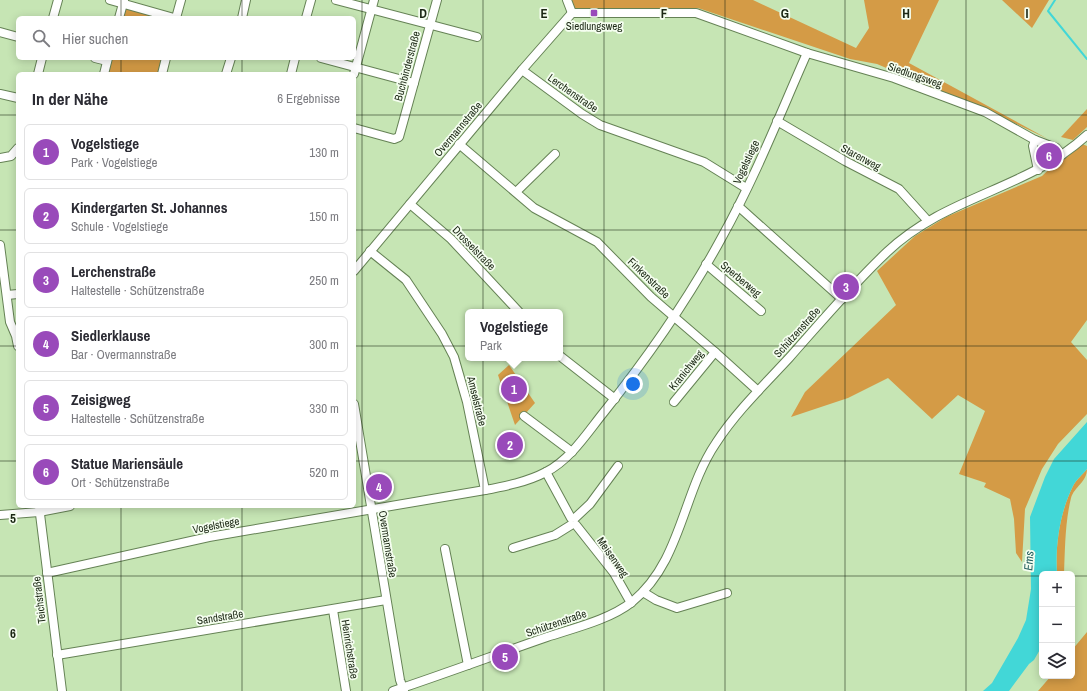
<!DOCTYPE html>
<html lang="de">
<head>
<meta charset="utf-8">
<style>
  body { margin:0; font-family:"Archivo Narrow",sans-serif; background:#f2f2f3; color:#2b2b33 }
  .controls { position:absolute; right:12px; bottom:12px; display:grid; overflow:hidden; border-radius:6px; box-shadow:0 2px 10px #0003 }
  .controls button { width:36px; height:36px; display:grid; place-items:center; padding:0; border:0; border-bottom:1px solid #e1e1e2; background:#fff; color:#2b2b33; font:20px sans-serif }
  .you { position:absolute; left:633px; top:384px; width:14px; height:14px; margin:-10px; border:3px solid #fff; border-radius:50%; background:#1a73e8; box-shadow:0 0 0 6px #1a73e833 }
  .badge { display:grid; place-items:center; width:26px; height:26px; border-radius:50%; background:#994aba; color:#fff; font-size:13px; font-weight:700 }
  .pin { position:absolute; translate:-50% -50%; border:2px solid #fff; box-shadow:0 1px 4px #0006 }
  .popup { position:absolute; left:465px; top:309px; width:98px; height:52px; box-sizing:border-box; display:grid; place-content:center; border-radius:6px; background:#fff; filter:drop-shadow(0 1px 3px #0005); font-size:13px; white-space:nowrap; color:#7c7c81 }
  .popup b { font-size:15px; color:#2b2b33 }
  .popup::after { content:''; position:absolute; left:50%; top:100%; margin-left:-8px; border:8px solid transparent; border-top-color:#fff }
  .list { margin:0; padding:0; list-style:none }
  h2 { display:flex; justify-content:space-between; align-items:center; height:52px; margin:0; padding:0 16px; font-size:17px }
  h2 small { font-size:13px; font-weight:400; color:#7c7c81 }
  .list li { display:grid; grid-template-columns:26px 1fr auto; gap:12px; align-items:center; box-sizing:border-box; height:56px; margin:0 8px 8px; padding:0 8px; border:1px solid #e1e1e2; border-radius:6px }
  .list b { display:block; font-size:15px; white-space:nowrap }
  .list p { margin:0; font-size:13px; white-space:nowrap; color:#7c7c81 }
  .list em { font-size:13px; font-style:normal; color:#7c7c81 }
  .icon { flex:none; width:22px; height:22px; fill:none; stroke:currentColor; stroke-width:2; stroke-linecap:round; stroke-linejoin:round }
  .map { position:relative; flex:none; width:1087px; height:691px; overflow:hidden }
  .search { position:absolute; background:#fff; box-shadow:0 2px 10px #0003; left:16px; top:16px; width:340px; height:44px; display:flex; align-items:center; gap:10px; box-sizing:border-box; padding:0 14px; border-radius:6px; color:#7c7c81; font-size:15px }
  .panel { position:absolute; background:#fff; box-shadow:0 2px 10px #0003; left:16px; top:72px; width:340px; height:436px; border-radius:6px }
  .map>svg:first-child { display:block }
  .green { fill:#d49b46 }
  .water { fill:#42d7d7 }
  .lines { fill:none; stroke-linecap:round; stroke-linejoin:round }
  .stream { stroke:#42d7d7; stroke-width:2 }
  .minor-casing { stroke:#658255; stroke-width:10 }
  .minor { stroke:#fff; stroke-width:8 }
  .grid { fill:none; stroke:#1b2714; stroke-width:1; stroke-opacity:0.55 }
  .poi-dot { fill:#994aba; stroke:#f5fef0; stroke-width:1.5 }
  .labels { text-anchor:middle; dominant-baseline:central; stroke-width:3.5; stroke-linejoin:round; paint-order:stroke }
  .poi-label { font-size:11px; fill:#1b2714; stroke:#f5fef0 }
  .street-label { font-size:11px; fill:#1b2714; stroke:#f5fef0 }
  .water-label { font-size:12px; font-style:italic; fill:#256060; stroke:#f5fef0 }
  .grid-label { font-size:13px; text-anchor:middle; font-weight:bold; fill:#1b2714; stroke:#f5fef0; stroke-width:3.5; stroke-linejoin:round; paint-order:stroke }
</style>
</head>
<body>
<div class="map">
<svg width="1087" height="691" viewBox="0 0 1087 691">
  <rect width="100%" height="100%" fill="#c6e5b4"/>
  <g class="green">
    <polygon points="572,0 753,0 856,48 869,28 864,0 939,0 909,63 1048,139 1004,118 877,64 850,59 698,8 574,12"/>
    <polygon points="1002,0 1049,0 1032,28"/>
    <polygon points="125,7 167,18 121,18"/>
    <polygon points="110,58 163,58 159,74 106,74"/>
    <polygon points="1087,109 1087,127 1073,140 1061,137"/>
    <polygon points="1042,141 1062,155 1038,170 1037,146"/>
    <polygon points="1080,143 1087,146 1087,320 1071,342 1087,360 1087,414 1058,444 1042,469 1025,509 1022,562 1016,553 1014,519 1010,499 984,487 986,483 959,474 985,411 958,395 932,419 888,378 848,398 791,417 805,392 896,305 877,271 915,236 946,217 1042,176 1060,159"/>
    <polygon points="509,365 535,403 515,425 498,375"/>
    <path d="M1087,469c0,13 -13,18 -16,29 -6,24 -6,52 -7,76h-7c-2,-29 3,-62 16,-88 3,-6 10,-12 14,-17z"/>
    <polygon points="1087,632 1087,691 1038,691 1051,676 1072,676 1072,650"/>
  </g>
  <path class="water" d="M1087,422v47c-4,5 -11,11 -14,17 -13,26 -18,59 -16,88h-15v72l-8,14 -5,4 -20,27h-26l9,-8 26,-45 8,-18 5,-31 -1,-72 15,-40 9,-18z"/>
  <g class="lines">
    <polyline class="stream" points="1055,0 1048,11 1087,59"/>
    <g class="minor-casing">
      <g id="minor">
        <polyline points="110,0 174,18"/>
        <polyline points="336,0 477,37"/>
        <polyline points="567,0 572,13"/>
        <polyline points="572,13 696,13 807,53 894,78 985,112 1035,140 1056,148 1062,155"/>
        <polyline points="53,18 58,0"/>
        <polyline points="119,18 124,0"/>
        <polyline points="176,18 181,0"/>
        <polyline points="242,18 246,0"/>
        <polyline points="306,18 311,0"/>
        <polyline points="0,32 18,37"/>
        <polyline points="95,58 107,61"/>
        <polyline points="321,58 414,83"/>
        <polyline points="522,70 582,114 600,125 704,162 746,188"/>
        <polyline points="38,74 42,58"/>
        <polyline points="104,74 108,58"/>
        <polyline points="162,74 166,58"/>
        <polyline points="226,74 231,58"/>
        <polyline points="291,74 295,58"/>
        <polyline points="354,74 374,0"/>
        <polyline points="0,94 18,98"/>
        <polyline points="777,121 845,161 899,189 927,220"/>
        <polyline points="354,128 394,139 399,137 437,0"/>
        <polyline points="1035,140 1033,146 1038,170"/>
        <polyline points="459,144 534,208 597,242 651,297 715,352 758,391"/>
        <polyline points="0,158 11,156 18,148"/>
        <polyline points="516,192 555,154"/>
        <polyline points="410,204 451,239 519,312"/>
        <polyline points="738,206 842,299"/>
        <polyline points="0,245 10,322 16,336 18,346"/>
        <polyline points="370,251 406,280 442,334 454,357 467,402 485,490"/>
        <polyline points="706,264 761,311"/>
        <polyline points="354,271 522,70 572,13"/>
        <polyline points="7,295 18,294"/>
        <polyline points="560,356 615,399"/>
        <polyline points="674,402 715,352"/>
        <polyline points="354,404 400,680 404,691"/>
        <polyline points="524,416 572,452"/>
        <polyline points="546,472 571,518"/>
        <polyline points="39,506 62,691"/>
        <polyline points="0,515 39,512 70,506"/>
        <polyline points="575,518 590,504 618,466"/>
        <polyline points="576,525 614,573 631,603"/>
        <polyline points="513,548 555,535 571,525"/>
        <polyline points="445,549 468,665"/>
        <path d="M47,573l162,-36 276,-47c21,-4 42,-8 61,-18 25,-13 41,-39 58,-60 44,-55 85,-114 118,-175 33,-59 58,-123 85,-184"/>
        <polyline points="643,592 656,600 677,608 727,593"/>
        <polyline points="333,610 346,691"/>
        <polyline points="57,655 386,600"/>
        <path d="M393,691c51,-17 102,-36 154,-54 27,-9 62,-17 85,-35 50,-41 50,-109 84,-159 20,-31 48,-58 73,-85 32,-36 63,-73 98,-106 60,-57 140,-62 200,-117"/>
      </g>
    </g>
    <use href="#minor" class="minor"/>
  </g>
  <path class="grid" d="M121,0v18M242,0v18M362,0v691M483,0v691M604,0v691M725,0v691M845,0v691M966,0v691M121,58v16M242,58v16M0,115h18M354,115h733M0,230h18M354,230h733M0,346h18M354,346h733M0,461h18M354,461h733M121,506v185M242,506v185M0,576h1042M1072,576h15"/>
  <rect class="poi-dot" x="590" y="9" width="8" height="8" rx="2"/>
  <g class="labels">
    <g class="poi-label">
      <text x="594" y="26">Siedlungsweg</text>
    </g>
    <g class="street-label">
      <text transform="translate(407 66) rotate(-75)">Buchbinderstraße</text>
      <text transform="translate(915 75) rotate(19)">Siedlungsweg</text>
      <text transform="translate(573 93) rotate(35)">Lerchenstraße</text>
      <text transform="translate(458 129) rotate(-50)">Overmannstraße</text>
      <text transform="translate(861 157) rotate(28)">Starenweg</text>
      <text transform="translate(746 162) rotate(-65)">Vogelstiege</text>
      <text transform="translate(474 248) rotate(46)">Drosselstraße</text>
      <text transform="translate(649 278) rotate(44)">Finkenstraße</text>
      <text transform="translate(741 279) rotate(40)">Sperberweg</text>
      <text transform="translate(797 332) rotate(-48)">Schützenstraße</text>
      <text transform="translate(686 370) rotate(-51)">Kranichweg</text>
      <text transform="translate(477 401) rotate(76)">Amselstraße</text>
      <text transform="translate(216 525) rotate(-11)">Vogelstiege</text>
      <text transform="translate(388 544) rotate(81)">Overmannstraße</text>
      <text transform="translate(613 557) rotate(55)">Meisenweg</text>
      <text transform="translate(39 600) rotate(-97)">Teichstraße</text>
      <text transform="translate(220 617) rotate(-9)">Sandstraße</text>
      <text transform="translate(556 623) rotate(-19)">Schützenstraße</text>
      <text transform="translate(350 649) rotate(81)">Heinrichstraße</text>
    </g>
    <g class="water-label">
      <text transform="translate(1029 561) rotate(-86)">Ems</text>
    </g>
  </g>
  <g class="grid-label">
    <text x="423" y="18">D</text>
    <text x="544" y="18">E</text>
    <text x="664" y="18">F</text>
    <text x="785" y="18">G</text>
    <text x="906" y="18">H</text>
    <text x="1027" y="18">I</text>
    <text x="13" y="523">5</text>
    <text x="13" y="638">6</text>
  </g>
</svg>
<div class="controls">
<button>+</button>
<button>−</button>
<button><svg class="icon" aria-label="layers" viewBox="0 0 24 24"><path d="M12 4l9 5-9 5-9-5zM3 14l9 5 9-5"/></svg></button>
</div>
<div class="you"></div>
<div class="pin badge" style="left:514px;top:389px">1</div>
<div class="popup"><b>Vogelstiege</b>Park</div>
<div class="pin badge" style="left:510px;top:445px">2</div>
<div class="pin badge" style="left:846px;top:287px">3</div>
<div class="pin badge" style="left:379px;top:487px">4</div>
<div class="pin badge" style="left:505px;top:657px">5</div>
<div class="pin badge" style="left:1049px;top:156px">6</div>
<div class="search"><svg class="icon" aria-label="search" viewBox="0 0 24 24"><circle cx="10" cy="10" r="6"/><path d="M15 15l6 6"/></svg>Hier suchen</div>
<section class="panel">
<h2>In der Nähe<small>6 Ergebnisse</small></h2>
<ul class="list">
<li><span class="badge">1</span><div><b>Vogelstiege</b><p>Park · Vogelstiege</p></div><em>130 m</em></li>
<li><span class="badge">2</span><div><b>Kindergarten St. Johannes</b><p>Schule · Vogelstiege</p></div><em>150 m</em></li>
<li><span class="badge">3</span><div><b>Lerchenstraße</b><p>Haltestelle · Schützenstraße</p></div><em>250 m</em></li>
<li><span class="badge">4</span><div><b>Siedlerklause</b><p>Bar · Overmannstraße</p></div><em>300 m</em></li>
<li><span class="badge">5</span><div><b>Zeisigweg</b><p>Haltestelle · Schützenstraße</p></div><em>330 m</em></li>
<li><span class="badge">6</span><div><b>Statue Mariensäule</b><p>Ort · Schützenstraße</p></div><em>520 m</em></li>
</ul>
</section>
</div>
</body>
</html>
